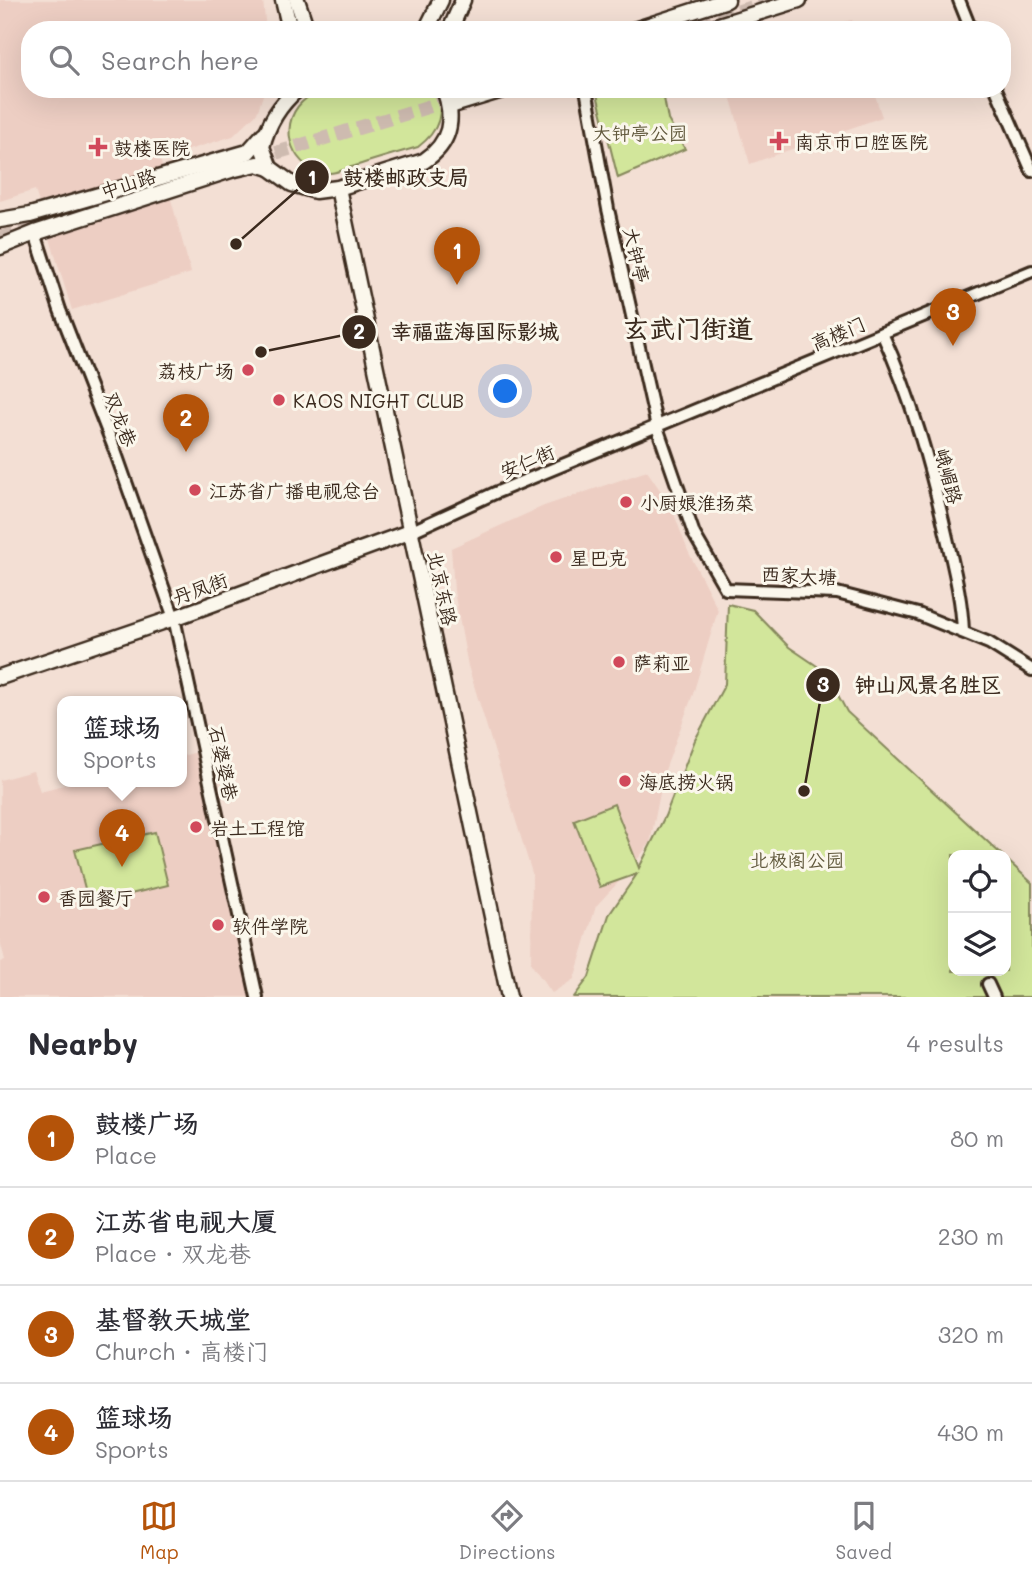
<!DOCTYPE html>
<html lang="en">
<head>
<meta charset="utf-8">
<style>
  body { margin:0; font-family:Mali,"LXGW WenKai TC",sans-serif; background:#f7f7f7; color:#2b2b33 }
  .controls { position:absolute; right:21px; bottom:21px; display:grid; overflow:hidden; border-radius:14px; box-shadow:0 7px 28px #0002 }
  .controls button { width:63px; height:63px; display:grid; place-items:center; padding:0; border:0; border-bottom:2px solid #e1e1e2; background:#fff; color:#2b2b33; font:35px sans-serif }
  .you { position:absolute; left:506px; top:392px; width:24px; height:24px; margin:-18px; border:5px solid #fff; border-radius:50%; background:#1a73e8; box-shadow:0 0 0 10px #1a73e833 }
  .badge { display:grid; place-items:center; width:46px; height:46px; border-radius:50%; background:#b45309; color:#fff; font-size:23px; font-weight:700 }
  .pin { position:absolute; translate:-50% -58px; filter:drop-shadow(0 2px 4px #0008) }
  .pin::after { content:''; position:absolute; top:37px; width:24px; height:21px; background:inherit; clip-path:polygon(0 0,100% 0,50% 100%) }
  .popup { position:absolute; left:57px; top:696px; width:130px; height:91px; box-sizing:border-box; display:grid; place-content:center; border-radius:14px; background:#fff; filter:drop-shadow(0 2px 5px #0005); font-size:23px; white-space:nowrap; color:#7c7c81 }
  .popup b { font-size:26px; color:#2b2b33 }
  .popup::after { content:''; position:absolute; left:50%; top:100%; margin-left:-14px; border:14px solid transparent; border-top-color:#fff }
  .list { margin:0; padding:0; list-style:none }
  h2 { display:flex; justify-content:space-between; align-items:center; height:91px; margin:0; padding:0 28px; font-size:30px }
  h2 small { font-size:23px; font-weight:400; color:#7c7c81 }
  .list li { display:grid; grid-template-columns:46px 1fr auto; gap:21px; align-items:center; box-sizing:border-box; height:98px; padding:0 28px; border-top:2px solid #e1e1e2 }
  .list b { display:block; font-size:26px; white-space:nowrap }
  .list p { margin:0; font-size:23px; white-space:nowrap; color:#7c7c81 }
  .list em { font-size:23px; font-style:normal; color:#7c7c81 }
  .icon { flex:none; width:38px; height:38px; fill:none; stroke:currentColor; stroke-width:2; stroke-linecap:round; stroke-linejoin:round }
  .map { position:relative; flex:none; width:1032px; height:997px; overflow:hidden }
  .search { position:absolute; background:#fff; box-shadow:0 7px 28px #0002; left:21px; right:21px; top:21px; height:77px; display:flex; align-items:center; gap:18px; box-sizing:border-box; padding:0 24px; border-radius:28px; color:#7c7c81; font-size:26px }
  .sheet { height:483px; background:#fff }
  nav { display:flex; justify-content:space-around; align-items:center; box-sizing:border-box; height:98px; border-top:2px solid #e1e1e2; background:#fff; font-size:19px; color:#7c7c81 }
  nav a { display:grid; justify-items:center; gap:4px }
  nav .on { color:#b45309 }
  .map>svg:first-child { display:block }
  .built { fill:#edcec3 }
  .green { fill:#d2e69b; stroke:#86885c; stroke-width:2 }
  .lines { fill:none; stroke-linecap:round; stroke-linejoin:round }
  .major-tunnel { stroke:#cebbb0; stroke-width:14; stroke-dasharray:14 7; stroke-linecap:butt }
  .minor-casing { stroke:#3b2a1e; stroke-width:16 }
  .major-casing { stroke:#3b2a1e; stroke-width:19 }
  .minor { stroke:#fbf7ec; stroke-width:10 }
  .major { stroke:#fbf7ec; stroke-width:14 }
  .poi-dot { fill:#d1495b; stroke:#fbf7ec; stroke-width:2.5 }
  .labels { text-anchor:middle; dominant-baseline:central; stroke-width:6; stroke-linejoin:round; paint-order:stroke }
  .park-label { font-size:19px; fill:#61593d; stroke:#fbf7ec }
  .poi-label { font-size:19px; fill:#3b2a1e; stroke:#fbf7ec; text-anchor:start }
  .street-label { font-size:19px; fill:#3b2a1e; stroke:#fbf7ec }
  .district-label { font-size:26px; font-weight:bold; fill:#3b2a1e; stroke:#fbf7ec }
  .leader { fill:none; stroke:#3b2a1e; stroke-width:2.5 }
  .callout-dot { fill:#3b2a1e; stroke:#fbf7ec; stroke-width:2.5 }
  .mark-label { font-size:21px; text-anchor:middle; font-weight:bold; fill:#fff }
  .callout-label { font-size:21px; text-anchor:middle; font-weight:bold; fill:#3b2a1e; stroke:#fbf7ec; stroke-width:6; stroke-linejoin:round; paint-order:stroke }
</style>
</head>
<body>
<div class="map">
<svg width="1032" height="997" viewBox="0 0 1032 997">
  <rect width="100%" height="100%" fill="#f3dfd4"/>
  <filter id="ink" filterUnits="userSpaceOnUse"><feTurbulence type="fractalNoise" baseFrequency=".0143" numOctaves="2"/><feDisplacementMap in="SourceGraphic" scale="14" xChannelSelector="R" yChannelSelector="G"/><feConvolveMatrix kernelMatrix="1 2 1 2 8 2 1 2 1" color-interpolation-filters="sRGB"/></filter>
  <g filter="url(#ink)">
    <g class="built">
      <polygon points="0,0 263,0 266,30 30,30 30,89 265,89 257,113 233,136 160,159 191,273 72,310 35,190 0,201"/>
      <polygon points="852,20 855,30 811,30"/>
      <polygon points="728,89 873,89 882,117 750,164"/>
      <polygon points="647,471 671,506 688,551 718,610 693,694 664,773 650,843 627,873 596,906 574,979 552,993 531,964 532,873 468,666 454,591 451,548 544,506"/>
      <polygon points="197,752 251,997 0,997 0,962 5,960 0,941 0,780 33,771 40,791 80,781 182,781 182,756"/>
    </g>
    <g class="green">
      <path d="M332,89h103c11,24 3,43 -17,58 -21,6 -42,12 -63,19 -8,2 -17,7 -26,7 -36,-1 -53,-46 -27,-71 8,-8 19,-10 30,-13z"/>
      <polygon points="601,89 657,89 664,98 668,120 685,149 618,178 596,90"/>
      <polygon points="728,604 753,610 789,647 817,666 830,680 847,712 1002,855 953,855 953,971 1006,971 1006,859 1032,883 1032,997 574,997 589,977 609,915 637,874 600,887 574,820 614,804 639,868 665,816 695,740 725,684"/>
      <polygon points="155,832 168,885 89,904 75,850"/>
    </g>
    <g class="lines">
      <g class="major-tunnel">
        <polyline points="678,30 775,0"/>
        <polyline points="256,159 457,98"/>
        <polyline points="0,238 32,228"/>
      </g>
      <g class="minor-casing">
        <g id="minor">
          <polyline points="959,0 971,30"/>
          <polyline points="586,89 608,209 657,427 694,534 726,589 837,593 918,614 989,643 1032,670"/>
          <polyline points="996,89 1032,171"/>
          <polyline points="35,233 60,310 114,448 174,618 257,997"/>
          <path d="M882,333c30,65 49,135 65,205 7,31 15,62 16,94"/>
          <polyline points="412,531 495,493 1032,271"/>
          <polyline points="988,984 994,997"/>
        </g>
      </g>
      <g class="major-casing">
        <g id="major">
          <polyline points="283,0 290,30"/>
          <polyline points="297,0 307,30"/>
          <polyline points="426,30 441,0"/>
          <polyline points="450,30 463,0"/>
          <polyline points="634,30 727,0"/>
          <polyline points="703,30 799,0"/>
          <path d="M298,89c-19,16 -30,34 -36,58l8,21 22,16 23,7 23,-3 86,-27c27,-18 31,-42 20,-72"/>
          <polyline points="450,106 506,89"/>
          <polyline points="338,188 509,997"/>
          <polyline points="0,220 30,215 248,152 264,134"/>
          <polyline points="0,247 35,233 231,170 257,164 270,168"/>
          <polyline points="0,677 174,618 412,531"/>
        </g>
      </g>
      <use href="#minor" class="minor"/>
      <use href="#major" class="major"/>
    </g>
  </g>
  <g class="poi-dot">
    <path d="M775.5 130.5h7v7h7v7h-7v7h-7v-7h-7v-7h7z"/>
    <path d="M94.5 136.5h7v7h7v7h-7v7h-7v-7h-7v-7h7z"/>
    <circle cx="248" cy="370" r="7"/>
    <circle cx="279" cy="400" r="7"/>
    <circle cx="195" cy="490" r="7"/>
    <circle cx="626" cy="502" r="7"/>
    <circle cx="556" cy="557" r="7"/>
    <circle cx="619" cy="662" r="7"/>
    <circle cx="625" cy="781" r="7"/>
    <circle cx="196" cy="827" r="7"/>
    <circle cx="44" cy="897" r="7"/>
    <circle cx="218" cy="925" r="7"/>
  </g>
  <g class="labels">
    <g class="park-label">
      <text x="640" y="132">大钟亭公园</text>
      <text x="797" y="859">北极阁公园</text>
    </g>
    <g class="poi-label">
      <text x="795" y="141">南京市口腔医院</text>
      <text x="114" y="147">鼓楼医院</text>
      <text x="234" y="370" text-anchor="end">荔枝广场</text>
      <text x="293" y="400">KAOS NIGHT CLUB</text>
      <text x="209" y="490">江苏省广播电视总台</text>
      <text x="640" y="502">小厨娘淮扬菜</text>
      <text x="570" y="557">星巴克</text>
      <text x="633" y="662">萨莉亚</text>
      <text x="639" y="781">海底捞火锅</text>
      <text x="210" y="827">岩土工程馆</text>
      <text x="58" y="897">香园餐厅</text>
      <text x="232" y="925">软件学院</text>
    </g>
    <g class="street-label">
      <text transform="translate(128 183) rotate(-18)">中山路</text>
      <text transform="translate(637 255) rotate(77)">大钟亭</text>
      <text transform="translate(838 333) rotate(-23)">高楼门</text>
      <text transform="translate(121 419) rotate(69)">双龙巷</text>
      <text transform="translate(527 461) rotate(-23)">安仁街</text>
      <text transform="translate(949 476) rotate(75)">峨嵋路</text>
      <text transform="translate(799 575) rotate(3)">西家大塘</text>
      <text transform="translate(200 588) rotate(-20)">丹凤街</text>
      <text transform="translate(443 588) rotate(78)">北京东路</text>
      <text transform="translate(224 763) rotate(78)">石婆婆巷</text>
    </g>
    <g class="district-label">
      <text x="688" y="328">玄武门街道</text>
    </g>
  </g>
  <path class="leader" d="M236 244L312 177M261 352L359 332M804 791L823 685"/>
  <g class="callout-dot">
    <circle cx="236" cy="244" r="7"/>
    <circle cx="261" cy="352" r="7"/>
    <circle cx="804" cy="791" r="7"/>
    <circle cx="312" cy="177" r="18"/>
    <circle cx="359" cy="332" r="18"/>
    <circle cx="823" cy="685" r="18"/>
  </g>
  <g class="mark-label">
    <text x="312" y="185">1</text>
    <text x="359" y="339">2</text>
    <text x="823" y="692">3</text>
  </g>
  <g class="callout-label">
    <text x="406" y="185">鼓楼邮政支局</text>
    <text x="475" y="339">幸福蓝海国际影城</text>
    <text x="928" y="692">钟山风景名胜区</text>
  </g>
</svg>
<div class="controls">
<button><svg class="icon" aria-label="locate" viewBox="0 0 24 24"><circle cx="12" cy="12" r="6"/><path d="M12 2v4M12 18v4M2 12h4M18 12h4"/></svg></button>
<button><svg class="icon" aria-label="layers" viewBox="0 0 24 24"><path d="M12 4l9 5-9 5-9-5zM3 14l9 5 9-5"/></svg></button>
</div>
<div class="you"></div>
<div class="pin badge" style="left:457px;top:285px">1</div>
<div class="pin badge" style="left:186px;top:452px">2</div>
<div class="pin badge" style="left:953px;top:346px">3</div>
<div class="pin badge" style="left:122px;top:867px">4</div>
<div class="popup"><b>篮球场</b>Sports</div>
<div class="search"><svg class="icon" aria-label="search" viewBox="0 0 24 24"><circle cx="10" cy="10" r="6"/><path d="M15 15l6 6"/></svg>Search here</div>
</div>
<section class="sheet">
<h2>Nearby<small>4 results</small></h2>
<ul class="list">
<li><span class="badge">1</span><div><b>鼓楼广场</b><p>Place</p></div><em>80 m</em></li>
<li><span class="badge">2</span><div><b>江苏省电视大厦</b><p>Place · 双龙巷</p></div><em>230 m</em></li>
<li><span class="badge">3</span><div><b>基督教天城堂</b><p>Church · 高楼门</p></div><em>320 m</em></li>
<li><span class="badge">4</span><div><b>篮球场</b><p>Sports</p></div><em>430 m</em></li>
</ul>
</section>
<nav>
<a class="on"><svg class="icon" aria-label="map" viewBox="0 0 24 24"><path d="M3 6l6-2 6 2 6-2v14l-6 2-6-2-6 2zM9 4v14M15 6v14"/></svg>Map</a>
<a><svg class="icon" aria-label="directions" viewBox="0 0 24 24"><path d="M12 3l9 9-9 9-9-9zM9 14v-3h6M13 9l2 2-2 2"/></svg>Directions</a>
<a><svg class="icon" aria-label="saved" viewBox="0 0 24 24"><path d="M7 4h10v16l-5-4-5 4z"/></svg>Saved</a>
</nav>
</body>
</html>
